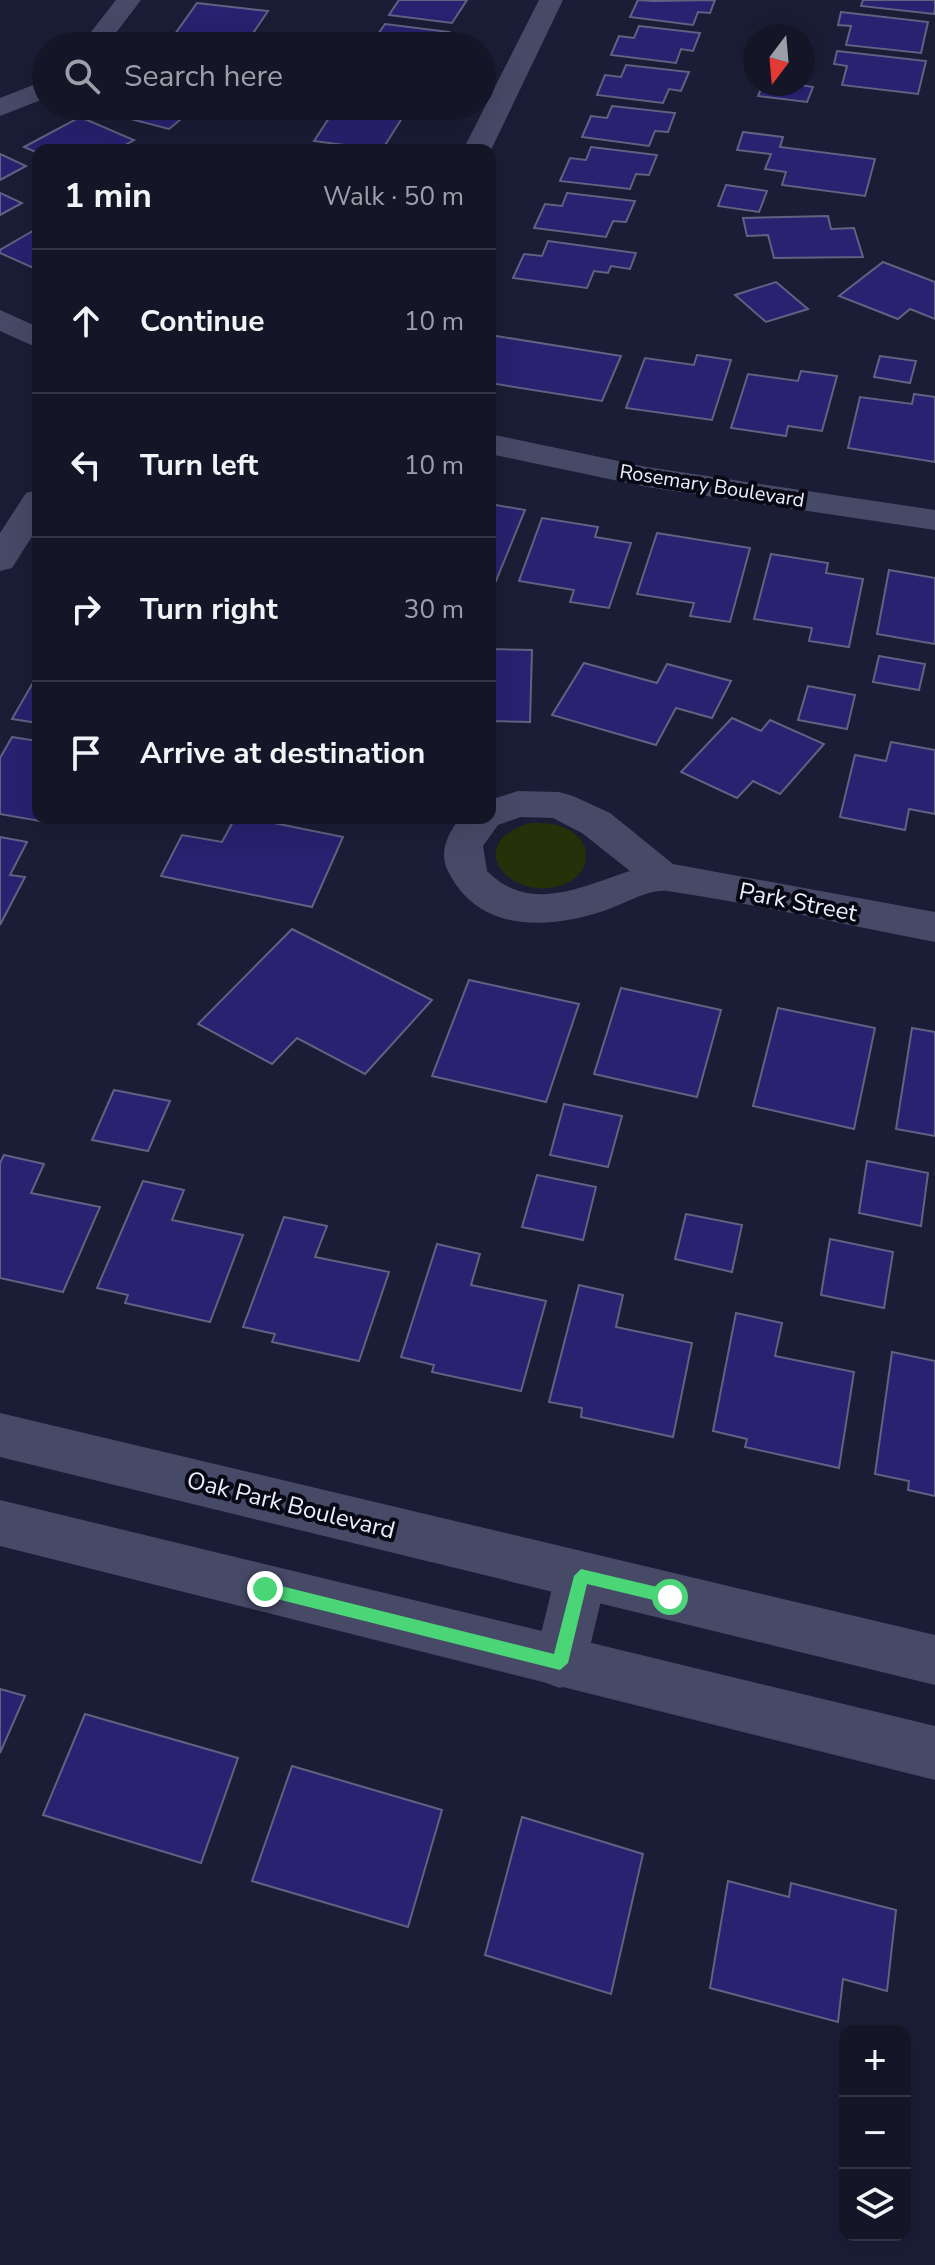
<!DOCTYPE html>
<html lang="en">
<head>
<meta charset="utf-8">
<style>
  body { margin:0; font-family:"Nunito Sans",sans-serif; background:#1d1f30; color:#f1f3f6 }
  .controls { position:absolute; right:24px; bottom:24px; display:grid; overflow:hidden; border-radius:16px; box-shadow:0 8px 32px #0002 }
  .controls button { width:72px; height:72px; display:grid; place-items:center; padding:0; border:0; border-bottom:2px solid #333545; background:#141628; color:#f1f3f6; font:40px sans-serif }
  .compass { position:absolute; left:743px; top:24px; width:72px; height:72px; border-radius:50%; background:#141628; box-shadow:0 8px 32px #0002; rotate:196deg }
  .stop { position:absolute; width:24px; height:24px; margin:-18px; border:6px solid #4ad677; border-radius:50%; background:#fff }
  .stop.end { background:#4ad677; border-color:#fff; box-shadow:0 2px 8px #0008 }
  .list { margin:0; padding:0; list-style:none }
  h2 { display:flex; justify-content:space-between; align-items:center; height:104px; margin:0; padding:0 32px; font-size:34px }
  h2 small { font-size:26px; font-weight:400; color:#9d9fa8 }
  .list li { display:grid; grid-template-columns:52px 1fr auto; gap:24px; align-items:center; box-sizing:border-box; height:144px; padding:0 32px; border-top:2px solid #333545 }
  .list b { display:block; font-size:30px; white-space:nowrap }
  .list em { font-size:26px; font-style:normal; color:#9d9fa8 }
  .icon { flex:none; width:44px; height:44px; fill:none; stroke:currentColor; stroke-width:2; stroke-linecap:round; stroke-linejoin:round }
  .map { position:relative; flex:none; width:935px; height:2265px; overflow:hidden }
  .search { position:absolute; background:#141628; box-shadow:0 8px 32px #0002; left:32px; top:32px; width:464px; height:88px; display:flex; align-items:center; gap:20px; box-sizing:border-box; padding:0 28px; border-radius:44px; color:#9d9fa8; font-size:30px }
  .panel { position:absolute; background:#141628; box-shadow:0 8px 32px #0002; left:32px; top:144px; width:464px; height:680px; border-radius:16px }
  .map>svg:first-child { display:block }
  .green { fill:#253109 }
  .building { fill:#282270; stroke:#5f6281; stroke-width:2 }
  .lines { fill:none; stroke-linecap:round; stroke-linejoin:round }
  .minor { fill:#474a67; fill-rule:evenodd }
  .tertiary { fill:#474a67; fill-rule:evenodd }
  .route { fill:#4ad677 }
  .labels { text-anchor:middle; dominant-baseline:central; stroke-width:8; stroke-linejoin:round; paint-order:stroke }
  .far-street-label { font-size:20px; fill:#eceefc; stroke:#080914 }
  .street-label { font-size:24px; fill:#eceefc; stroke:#080914 }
</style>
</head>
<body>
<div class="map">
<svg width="935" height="2265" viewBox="0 0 935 2265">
  <rect width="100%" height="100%" fill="#1b1d36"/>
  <path class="green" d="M530,823c13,0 26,0 37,6 24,11 26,40 2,53 -52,27 -113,-37 -39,-59z"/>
  <g class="building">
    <polygon points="399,0 467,0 452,23 389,15"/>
    <polygon points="638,0 653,1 715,0 710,13 698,12 693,25 630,17"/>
    <polygon points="863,0 935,0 935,9 934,14 861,6"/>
    <polygon points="197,3 268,11 247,42 175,34"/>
    <polygon points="841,12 928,22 921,53 846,45 851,26 838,25"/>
    <polygon points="385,24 449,32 441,46 347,46 353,37 374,40"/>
    <polygon points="639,26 700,33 693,51 681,49 676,63 611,55 619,36 634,38"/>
    <polygon points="837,51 926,61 918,94 842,85 847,66 834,64"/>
    <polygon points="626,65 689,72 681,91 669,89 663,103 597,95 605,75 621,77"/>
    <polygon points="763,84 794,84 813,87 807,102 758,96"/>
    <polygon points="111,106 197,106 169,129 104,112"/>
    <polygon points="337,106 342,106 404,115 382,150 314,141"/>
    <polygon points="612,106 675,113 668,132 655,131 649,146 582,137 591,116 607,118"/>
    <polygon points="80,117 134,140 116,150 38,150 38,153 24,147"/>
    <polygon points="743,132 783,137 780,147 875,159 865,196 782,185 786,172 765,169 771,154 737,150"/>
    <polygon points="591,147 657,155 649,175 636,174 630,189 560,181 570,158 586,160"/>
    <polygon points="0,154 26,166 0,180"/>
    <polygon points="726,185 767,191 759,212 718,206"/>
    <polygon points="0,193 22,203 0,215"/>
    <polygon points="567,193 635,201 626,222 613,221 606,237 534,228 545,204 562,206"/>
    <polygon points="828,216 831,229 854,228 863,257 774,258 768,235 747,236 743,218"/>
    <polygon points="38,228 38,270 0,253 0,250"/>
    <polygon points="548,241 636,253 630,269 611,266 608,273 594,271 587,288 513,278 524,254 542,256"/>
    <polygon points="883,262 935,282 935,319 910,309 898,319 839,296"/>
    <polygon points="776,282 808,309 766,322 735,295"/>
    <polygon points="490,335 621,356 602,401 490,383"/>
    <polygon points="697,355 731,360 712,420 626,408 645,358 694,365"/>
    <polygon points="880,356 916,361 910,383 874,377"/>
    <polygon points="801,371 837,376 822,431 788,426 786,436 731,428 748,374 798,381"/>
    <polygon points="914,394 935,397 935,462 848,448 860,397 912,404"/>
    <polygon points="490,504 525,510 496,581 490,580"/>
    <polygon points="542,518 598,527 595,537 631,543 609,608 570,602 574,590 519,581"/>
    <polygon points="657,533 750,548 730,622 690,616 694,603 637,594"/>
    <polygon points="771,554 828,563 826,573 863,579 849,647 809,641 812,628 754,619"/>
    <polygon points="889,570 935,578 935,644 877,634"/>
    <polygon points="490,649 532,650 530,722 490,721"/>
    <polygon points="879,656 925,664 919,690 873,682"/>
    <polygon points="584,663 657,683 667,664 731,681 712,718 676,708 656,745 552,715"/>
    <polygon points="38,674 38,723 12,719"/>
    <polygon points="808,686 855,695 847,729 798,720"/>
    <polygon points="732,718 761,731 770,720 824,744 780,794 753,781 737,798 681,772"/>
    <polygon points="12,737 38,741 38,818 54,818 51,823 0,814 0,758"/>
    <polygon points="891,742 935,750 935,814 909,809 905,830 840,817 855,755 886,761"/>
    <polygon points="235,818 249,818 343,837 312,907 161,876 182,835 222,842"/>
    <polygon points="0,837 27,842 10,875 25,877 0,925"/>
    <polygon points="292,929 432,1000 365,1074 297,1038 272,1064 198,1024"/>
    <polygon points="469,980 579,1004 546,1102 432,1076"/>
    <polygon points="621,988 721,1010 697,1097 594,1074"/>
    <polygon points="778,1008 875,1028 854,1129 753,1106"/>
    <polygon points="912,1028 935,1032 935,1136 896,1129"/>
    <polygon points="114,1090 170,1101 148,1151 92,1140"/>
    <polygon points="564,1104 622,1116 608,1167 550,1155"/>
    <polygon points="4,1155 44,1164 31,1193 100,1207 63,1292 0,1278 0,1163"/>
    <polygon points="867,1161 928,1173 921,1226 859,1213"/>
    <polygon points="537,1175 596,1187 583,1240 522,1227"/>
    <polygon points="143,1181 184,1190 172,1220 243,1235 210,1322 125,1303 128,1295 97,1288"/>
    <polygon points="686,1214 742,1225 732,1272 675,1259"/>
    <polygon points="284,1217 327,1226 315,1257 389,1272 359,1361 272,1342 275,1334 243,1327"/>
    <polygon points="830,1239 893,1252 884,1308 821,1295"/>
    <polygon points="437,1244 480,1254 471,1285 546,1301 521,1391 432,1372 434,1365 401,1357"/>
    <polygon points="579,1285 623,1295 616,1327 692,1343 673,1437 581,1417 582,1408 549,1402"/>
    <polygon points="736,1313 782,1323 775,1356 854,1372 839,1468 745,1447 747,1439 713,1431"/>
    <polygon points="892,1352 935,1361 935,1496 908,1490 909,1481 875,1474"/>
    <polygon points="0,1689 25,1696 0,1753"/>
    <polygon points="85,1714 238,1758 201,1863 43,1815"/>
    <polygon points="292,1766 442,1810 408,1927 252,1881"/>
    <polygon points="522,1817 643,1854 611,1994 485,1955"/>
    <polygon points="728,1881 789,1897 791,1883 896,1910 887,1991 843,1979 838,2022 710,1988"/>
  </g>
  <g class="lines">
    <g class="minor">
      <polygon points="116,0 141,0 106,46 80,46"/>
      <polygon points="539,0 563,0 491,150 463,150"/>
      <polygon points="46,80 46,98 0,116 0,98"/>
      <polygon points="0,310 38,327 38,348 0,331"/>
      <polygon points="490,434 647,467 935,510 935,530 647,487 490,454"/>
      <polygon points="38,490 38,527 12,568 0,571 0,533 26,493"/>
      <path d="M518,791l41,1 14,4 37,17 63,51 262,48v30c-89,-17 -179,-38 -268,-51 -18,-2 -41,12 -58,18 -56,20 -128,26 -160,-36 -11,-20 -2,-38 11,-55h30v-18zM521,817l32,1 29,15 48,38c-50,16 -100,43 -143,0l-4,-25 15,-21z"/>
      <polygon points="581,1552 599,1559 607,1576 586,1663 579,1681 560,1688 541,1681 534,1663 555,1576 563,1559"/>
    </g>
    <g class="tertiary">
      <polygon points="0,1413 935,1635 935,1685 0,1457"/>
      <polygon points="0,1500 935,1726 935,1780 0,1546"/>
    </g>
  </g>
  <polygon class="route" points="581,1569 670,1590 677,1597 670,1604 587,1584 568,1663 560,1670 265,1596 258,1589 265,1582 554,1654 574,1576"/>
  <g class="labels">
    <g class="far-street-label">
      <text transform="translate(712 486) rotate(9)">Rosemary Boulevard</text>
    </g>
    <g class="street-label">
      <text transform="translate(798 902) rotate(11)">Park Street</text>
      <text transform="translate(291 1505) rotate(14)">Oak Park Boulevard</text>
    </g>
  </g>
</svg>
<div class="controls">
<button>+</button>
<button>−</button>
<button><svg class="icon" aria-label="layers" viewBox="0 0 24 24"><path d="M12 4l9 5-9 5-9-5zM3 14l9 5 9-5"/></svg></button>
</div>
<svg class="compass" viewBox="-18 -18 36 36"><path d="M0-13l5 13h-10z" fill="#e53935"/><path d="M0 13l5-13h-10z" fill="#9d9fa8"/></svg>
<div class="stop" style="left:670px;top:1597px"></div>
<div class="stop end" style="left:265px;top:1589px"></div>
<div class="search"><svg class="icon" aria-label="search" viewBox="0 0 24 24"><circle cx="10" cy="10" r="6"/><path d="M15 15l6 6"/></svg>Search here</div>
<section class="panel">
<h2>1 min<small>Walk · 50 m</small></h2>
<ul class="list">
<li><svg class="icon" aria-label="ahead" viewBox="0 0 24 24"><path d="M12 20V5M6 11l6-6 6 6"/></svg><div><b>Continue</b></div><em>10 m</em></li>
<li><svg class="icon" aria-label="left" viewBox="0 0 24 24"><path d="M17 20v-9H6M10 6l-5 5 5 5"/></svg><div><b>Turn left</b></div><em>10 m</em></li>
<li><svg class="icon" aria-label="right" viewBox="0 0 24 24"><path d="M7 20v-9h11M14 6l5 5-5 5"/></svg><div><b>Turn right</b></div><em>30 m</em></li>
<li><svg class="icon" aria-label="arrive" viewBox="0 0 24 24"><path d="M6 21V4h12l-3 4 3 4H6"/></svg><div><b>Arrive at destination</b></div></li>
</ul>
</section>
</div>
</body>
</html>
